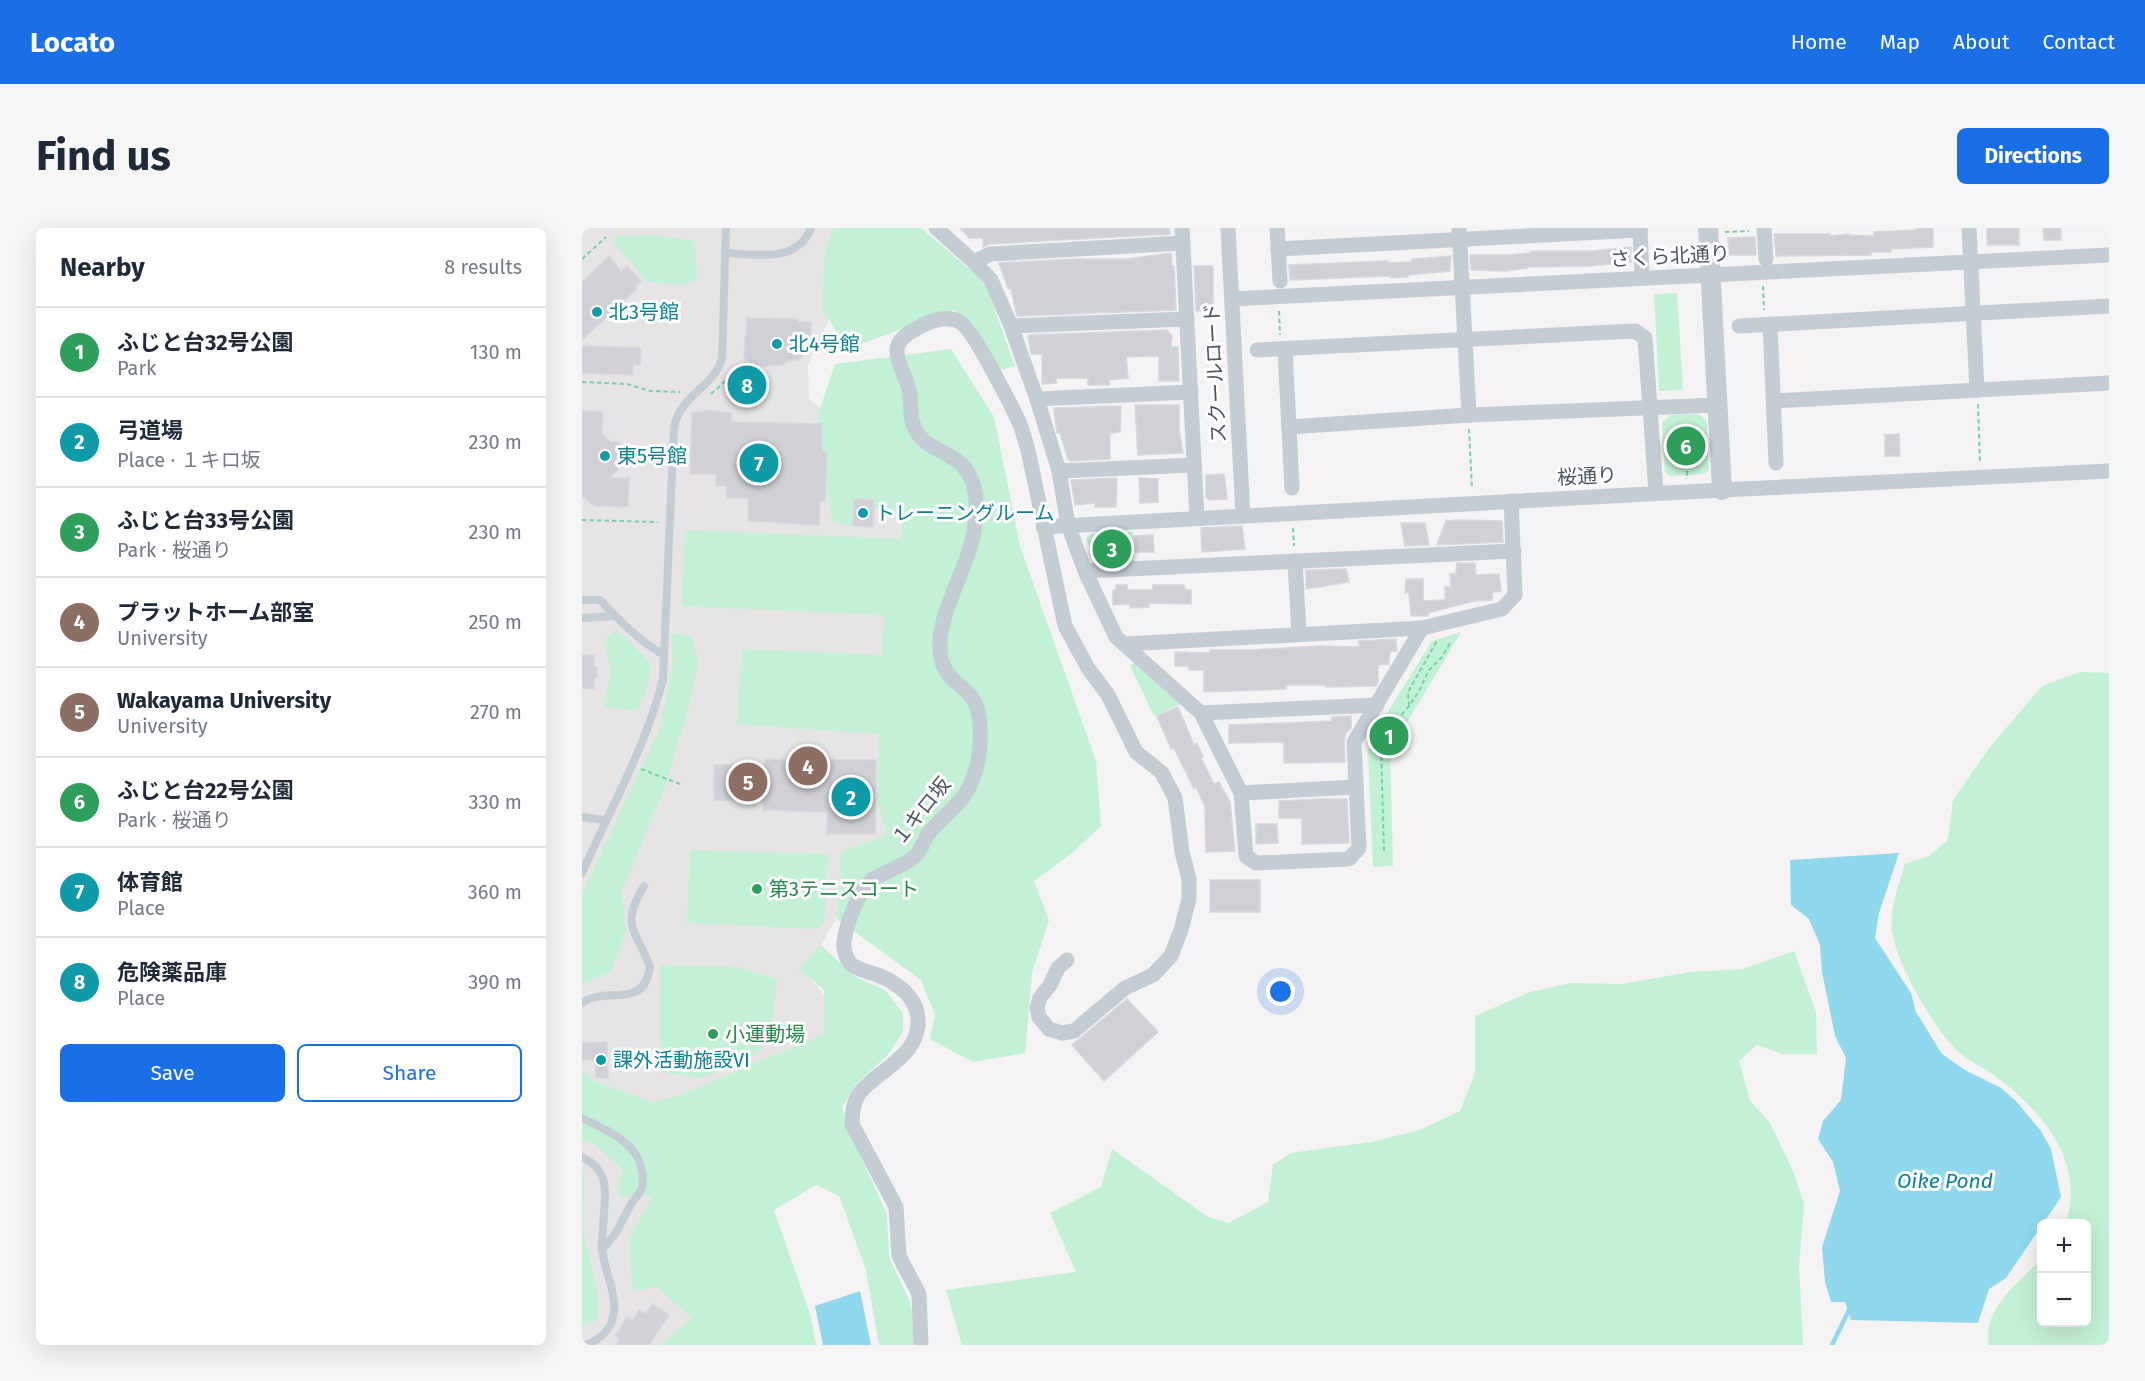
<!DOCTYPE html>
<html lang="en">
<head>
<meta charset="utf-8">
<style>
  body { margin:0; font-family:"Fira Sans","Noto Sans JP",sans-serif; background:#f6f6f7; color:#1f2937 }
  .controls { position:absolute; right:18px; bottom:18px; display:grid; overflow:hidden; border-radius:9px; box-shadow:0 6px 24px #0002 }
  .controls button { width:54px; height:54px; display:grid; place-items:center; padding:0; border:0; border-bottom:2px solid #e0e1e3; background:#fff; color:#1f2937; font:30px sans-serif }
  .you { position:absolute; left:699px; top:764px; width:21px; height:21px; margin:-15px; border:4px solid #fff; border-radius:50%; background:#1a73e8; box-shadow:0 0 0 9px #1a73e833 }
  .badge { display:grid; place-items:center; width:39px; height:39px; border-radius:50%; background:#1a6fe7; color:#fff; font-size:20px; font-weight:700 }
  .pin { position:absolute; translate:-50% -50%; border:3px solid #fff; box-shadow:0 2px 6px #0006 }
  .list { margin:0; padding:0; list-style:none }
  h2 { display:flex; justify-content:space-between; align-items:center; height:78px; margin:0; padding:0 24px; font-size:26px }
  h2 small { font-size:20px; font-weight:400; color:#747a83 }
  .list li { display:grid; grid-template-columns:39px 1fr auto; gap:18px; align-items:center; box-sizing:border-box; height:90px; padding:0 24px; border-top:2px solid #e0e1e3 }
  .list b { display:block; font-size:22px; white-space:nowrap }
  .list p { margin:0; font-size:20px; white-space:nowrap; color:#747a83 }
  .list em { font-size:20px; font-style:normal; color:#747a83 }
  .actions { display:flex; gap:12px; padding:18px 24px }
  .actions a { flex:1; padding:14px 0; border:2px solid #1a6fe7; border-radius:9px; text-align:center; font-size:21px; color:#1a6fe7 }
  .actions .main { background:#1a6fe7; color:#fff }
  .map { position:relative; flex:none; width:1527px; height:1117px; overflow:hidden; border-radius:9px }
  header { display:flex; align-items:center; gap:36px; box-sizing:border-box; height:84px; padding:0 30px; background:#1a6fe7; color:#fff }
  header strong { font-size:28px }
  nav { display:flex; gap:33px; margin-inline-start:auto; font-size:21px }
  .intro { display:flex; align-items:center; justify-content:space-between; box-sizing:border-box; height:144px; padding:0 36px }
  h1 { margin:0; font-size:42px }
  .button { padding:15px 27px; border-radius:9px; background:#1a6fe7; color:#fff; font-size:21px; font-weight:700 }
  main { display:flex; gap:36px; padding:0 36px }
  aside { flex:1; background:#fff; border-radius:9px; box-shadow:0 6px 24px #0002 }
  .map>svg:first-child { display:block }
  .education { fill:#e6e4e5 }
  .green { fill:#c3f1d5 }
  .water { fill:#90d8ed }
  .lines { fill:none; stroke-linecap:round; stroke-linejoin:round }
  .stream { stroke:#90d8ed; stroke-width:4.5 }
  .building { fill:#cfd1d7; stroke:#d7d8de; stroke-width:1.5 }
  .path { stroke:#7acfa7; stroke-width:2; stroke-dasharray:4.5 3; stroke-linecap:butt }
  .service { stroke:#c4ccd4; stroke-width:8 }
  .minor { stroke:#c4ccd4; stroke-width:15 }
  .tertiary { stroke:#c4ccd4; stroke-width:20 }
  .culture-dot { fill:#0f9aa8; stroke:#fff; stroke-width:2 }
  .leisure-dot { fill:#2e9e5b; stroke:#fff; stroke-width:2 }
  .labels { text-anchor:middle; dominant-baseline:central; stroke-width:6; stroke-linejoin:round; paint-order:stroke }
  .street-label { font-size:20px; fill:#4a5560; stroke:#fff }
  .culture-label { font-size:20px; fill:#0d838f; stroke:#fff; text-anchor:start }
  .leisure-label { font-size:20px; fill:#27864d; stroke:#fff; text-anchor:start }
  .water-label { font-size:21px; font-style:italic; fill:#0c7fa1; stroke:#fff }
</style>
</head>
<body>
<header>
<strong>Locato</strong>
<nav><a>Home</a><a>Map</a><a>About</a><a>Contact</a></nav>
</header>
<div class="intro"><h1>Find us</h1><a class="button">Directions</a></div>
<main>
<aside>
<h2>Nearby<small>8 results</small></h2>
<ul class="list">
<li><span class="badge" style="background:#2e9e5b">1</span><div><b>ふじと台32号公園</b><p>Park</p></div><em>130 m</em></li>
<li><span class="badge" style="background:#0f9aa8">2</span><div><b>弓道場</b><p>Place · １キロ坂</p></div><em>230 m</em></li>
<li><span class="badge" style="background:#2e9e5b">3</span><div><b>ふじと台33号公園</b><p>Park · 桜通り</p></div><em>230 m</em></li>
<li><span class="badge" style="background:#8d6e63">4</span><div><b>プラットホーム部室</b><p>University</p></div><em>250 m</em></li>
<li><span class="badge" style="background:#8d6e63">5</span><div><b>Wakayama University</b><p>University</p></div><em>270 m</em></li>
<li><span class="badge" style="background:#2e9e5b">6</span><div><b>ふじと台22号公園</b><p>Park · 桜通り</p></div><em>330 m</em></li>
<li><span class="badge" style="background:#0f9aa8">7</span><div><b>体育館</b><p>Place</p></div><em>360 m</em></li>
<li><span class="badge" style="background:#0f9aa8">8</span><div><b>危険薬品庫</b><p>Place</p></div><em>390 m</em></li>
</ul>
<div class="actions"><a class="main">Save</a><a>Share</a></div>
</aside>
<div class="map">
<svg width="1527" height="1117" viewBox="0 0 1527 1117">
  <rect width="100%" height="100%" fill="#f5f3f3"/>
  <polygon class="education" points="0,0 254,0 255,75 226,136 227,171 250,188 324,257 320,606 275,654 239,717 219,739 269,800 176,944 195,1117 0,1117"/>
  <g class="green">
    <polygon points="252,0 339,0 392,45 405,60 433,138 418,142 386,93 372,82 265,121 240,80 243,22"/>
    <polygon points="75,7 113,13 115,52 102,57 66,54 31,14 35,8"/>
    <polygon points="1095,65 1101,162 1077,163 1072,66"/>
    <polygon points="369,121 412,189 438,318 514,533 519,598 490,625 452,653 467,692 450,745 443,825 391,834 348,811 353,787 339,752 255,691 259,624 305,607 296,573 297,506 155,496 160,421 300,427 302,387 100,378 103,302 319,311 322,283 283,279 277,300 250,294 236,187 253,136"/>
    <polygon points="1117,186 1125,193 1127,242 1122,246 1088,248 1083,244 1080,195 1088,187"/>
    <polygon points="551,304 552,334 518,335 513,332 504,311 508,306"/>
    <polygon points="33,403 43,409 69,436 65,462 55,483 21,479 30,443 22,414"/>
    <polygon points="879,404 808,523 811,638 791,639 786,523 805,492 802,490 850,413"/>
    <polygon points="89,405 110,408 116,434 110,467 83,559 39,665 45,701 29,744 0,756 0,666 78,500 91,437"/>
    <polygon points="552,434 599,476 572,488 548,438"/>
    <path d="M1498,444l29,1v672h-120c-7,-36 30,-63 52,-85l1,62h44v-98l-20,-1c20,-62 -25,-113 -72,-148 -11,-8 -24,-13 -34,-22 -25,-21 -64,-90 -68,-122 -3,-20 7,-48 13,-67l24,-8 19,-16 5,-40 37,-53 52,-61z"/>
    <polygon points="108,622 246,626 242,695 234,701 105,695"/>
    <polygon points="239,717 272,748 303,762 321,785 321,804 305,828 274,856 260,879 265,899 305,986 307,1029 328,1074 332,1098 331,1117 297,1117 284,1042 257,968 234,957 192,982 229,1089 234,1117 79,1117 110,1090 74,1058 51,1064 47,1011 71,968 36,969 40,941 14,917 0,912 0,843 17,855 71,874 96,868 243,806 242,762 217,741"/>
    <polygon points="1212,723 1234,784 1235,826 1201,826 1175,817 1157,833 1168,873 1188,895 1212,945 1222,976 1217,1039 1221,1117 380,1117 364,1062 494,1044 468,985 519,959 530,921 626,989 647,995 686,974 691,937 709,925 789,914 838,902 878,883 893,845 893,788 948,764 989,755 1040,756 1108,744 1161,741"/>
    <polygon points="78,737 154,739 195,751 191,789 178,823 155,837 119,850 78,844"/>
    <polygon points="0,947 2,948 1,1002 16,1068 16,1091 0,1098"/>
  </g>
  <g class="water">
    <polygon points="1317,625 1297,685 1293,710 1329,765 1334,784 1360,826 1383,842 1419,860 1434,873 1459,903 1469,921 1479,969 1424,1050 1407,1061 1396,1095 1269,1092 1263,1074 1249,1074 1243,1054 1240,1019 1258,963 1251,934 1236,911 1241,893 1259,872 1264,830 1253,808 1240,744 1238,717 1227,691 1209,677 1208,632"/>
    <polygon points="278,1063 289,1117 241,1117 233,1078"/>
  </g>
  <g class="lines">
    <polyline class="stream" points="1250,1117 1268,1080"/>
  </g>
  <g class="building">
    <polygon points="378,0 587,0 588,6 407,16 401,19 401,10 387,10"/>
    <polygon points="1334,0 1351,0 1351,19 1309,21 1309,24 1289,24 1289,27 1194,28 1192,6 1248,6 1248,8 1267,6 1267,7 1292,8 1292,4 1334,2"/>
    <rect x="1405" y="0" width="32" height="17"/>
    <polygon points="1461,0 1479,0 1479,12 1462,12"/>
    <polygon points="1173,9 1174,27 1147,27 1146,10"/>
    <polygon points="1049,19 1049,34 1007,38 945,39 945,40 925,43 889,42 888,27 928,27 949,25 949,23 1011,23"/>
    <polygon points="589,25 590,38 592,38 594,82 435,88 429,61 426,61 417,35 492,31 544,31"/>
    <polygon points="27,28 39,43 45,38 59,53 53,58 55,61 0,112 0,54"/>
    <polygon points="869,28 868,43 826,47 826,49 809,50 809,48 708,52 707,37 806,33 806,35 830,34 830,31"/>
    <polygon points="612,38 631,38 631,83 614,83"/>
    <polygon points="165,90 216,91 216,94 229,94 229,120 216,132 206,133 200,137 170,138 162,129"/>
    <polygon points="585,102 590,108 589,119 596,119 597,153 577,153 577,128 544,129 546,150 527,152 528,157 506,157 506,150 474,150 474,155 460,156 460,126 449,126 446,107"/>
    <polygon points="0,118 59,120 58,137 51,136 51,147 0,145"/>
    <polygon points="154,151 175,152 175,163 154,162"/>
    <polygon points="553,177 597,177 597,202 601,225 556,227"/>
    <polygon points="539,178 538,204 528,205 528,231 489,233 486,231 478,205 475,205 474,199 472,180"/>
    <polygon points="122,182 149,185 149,194 240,196 240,223 245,224 243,273 238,273 237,297 166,293 166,270 145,270 144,258 134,258 134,246 108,246 110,184 122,184"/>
    <polygon points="0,183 21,184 20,205 28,214 37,214 45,223 45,232 28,250 47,250 46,279 12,278 0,268"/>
    <polygon points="1317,206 1318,228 1303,228 1303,207"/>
    <polygon points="642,246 645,271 627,272 624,269 624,247"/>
    <polygon points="535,250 534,279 513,279 513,275 493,277 489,252"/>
    <polygon points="557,250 576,251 576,274 558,275"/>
    <polygon points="272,271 292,272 291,299 271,298"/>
    <polygon points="879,292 920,293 921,314 855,317 864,293"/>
    <polygon points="819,295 843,295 847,317 823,318"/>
    <polygon points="660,298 663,321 620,324 619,300"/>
    <polygon points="571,307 572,324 553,324 552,308"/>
    <polygon points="875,335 893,335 894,347 917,346 919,363 911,364 910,372 892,373 846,385 846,388 829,388 827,364 823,365 824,351 841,351 841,373 863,372 863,359 869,359 868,346 874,346"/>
    <polygon points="764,341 767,354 724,361 724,342"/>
    <polygon points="534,357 545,357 545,362 571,362 571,357 602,357 603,362 609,362 609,376 567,375 567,379 548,380 548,376 531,377 531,362 534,362"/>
    <polygon points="814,411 815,423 808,423 807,436 796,437 796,454 794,458 744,459 744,457 704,457 704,461 622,464 622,442 607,442 607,438 593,438 593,424 628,425 628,422 671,422 736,418 777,419 777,413"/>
    <polygon points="0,427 12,427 12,439 15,439 15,450 12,450 12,461 0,460"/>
    <polygon points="596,479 612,517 615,515 621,529 619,530 632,556 637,554 648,574 653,623 624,624 623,578 614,559 612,561 592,520 589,521 575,488"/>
    <polygon points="769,488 769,500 764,505 762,514 763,534 702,535 702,514 647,515 647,497 750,493 750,489"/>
    <polygon points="183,531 294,532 293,606 245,606 245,584 181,582 181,573 132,572 132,537 183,537"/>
    <polygon points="738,571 765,571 767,615 720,616 720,590 697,590 697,573"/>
    <polygon points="674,596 695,596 696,615 674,616"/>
    <rect x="628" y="652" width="50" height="32"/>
    <polygon points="545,771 576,804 522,853 490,817"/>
    <polygon points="25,814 26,850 14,850 13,832 0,832 0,815"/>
    <polygon points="70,1076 87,1087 67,1117 34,1117 38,1111 33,1108 45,1089 51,1092 57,1082 64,1086"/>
  </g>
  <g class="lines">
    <g class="path">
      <polyline points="1143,4 1167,3"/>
      <polyline points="0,31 24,9"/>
      <polyline points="1181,58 1182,82"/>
      <polyline points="697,83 698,107"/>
      <polyline points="0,154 45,156 68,163 98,164"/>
      <polyline points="129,166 164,134"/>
      <polyline points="1396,176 1398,236"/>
      <polyline points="887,201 890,261"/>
      <polyline points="1105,243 1105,251"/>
      <polyline points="0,292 76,294"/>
      <polyline points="711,300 712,318"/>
      <polyline points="827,478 826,464 856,411"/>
      <polyline points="805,486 815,492"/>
      <polyline points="59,541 98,556"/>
      <polyline points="802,623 799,520 805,504 827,478 837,463 847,442 860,429 868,415"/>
    </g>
    <g class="service">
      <path d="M143,25c30,1 72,11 86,-25"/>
      <path d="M0,372h18c19,20 40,42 64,55"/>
      <polyline points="0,390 33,388"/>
      <polyline points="0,589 23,592"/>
      <path d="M0,645c28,-64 64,-126 81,-194l11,-252c7,-33 39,-39 48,-68l4,-131"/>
      <path d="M0,775c26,-18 61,8 68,-36 -13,-37 -31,-40 -6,-81"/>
      <path d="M0,890c23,11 57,25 60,54 1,6 1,13 -1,18 -3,6 -8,11 -11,16 -10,18 -12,28 -28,43"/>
      <path d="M0,929c8,4 16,10 20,19 7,15 -1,54 0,73 2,23 18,49 10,72 -4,12 -16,20 -26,24"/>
    </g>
    <g class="minor">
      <polyline points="354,0 392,34 409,52 429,98 455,171 477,243 486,297 503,343 534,409 619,485 659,565 664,628 674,635 767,631 777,620 772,514 840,400 920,381 933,367 929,273"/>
      <polyline points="600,0 615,290"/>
      <polyline points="646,0 661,288"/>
      <polyline points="695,0 698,53"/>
      <polyline points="877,0 887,187"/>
      <polyline points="1058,0 1060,50"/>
      <polyline points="1182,0 1184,31"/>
      <polyline points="1387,0 1395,162"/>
      <polyline points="696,21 1058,2"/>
      <polyline points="392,34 408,26 601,15"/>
      <polyline points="650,71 1527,27"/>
      <polyline points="1188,96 1194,235"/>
      <polyline points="429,98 605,91"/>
      <polyline points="1157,98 1527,78"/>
      <polyline points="703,121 710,260"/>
      <polyline points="675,122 1053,103 1063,110 1074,265"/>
      <polyline points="455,171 609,164"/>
      <polyline points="1192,173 1527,155"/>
      <polyline points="707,199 887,187 1135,177"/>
      <polyline points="477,243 612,237"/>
      <polyline points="461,299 1140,262 1527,243"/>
      <polyline points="713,333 717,406"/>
      <polyline points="503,343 932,323"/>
      <polyline points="542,416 840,400"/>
      <polyline points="619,485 795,477"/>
      <polyline points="659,565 774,559"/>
      <path d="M339,1117l-2,-51 -20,-38 -3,-49 -44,-83c0,-10 1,-20 6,-29 16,-22 53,-35 59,-64 6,-29 -15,-46 -39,-56 -9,-3 -20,-5 -27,-11 -5,-5 -8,-16 -7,-22 2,-17 15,-53 29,-63 13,-8 29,-12 41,-22 8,-6 9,-17 15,-24 19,-23 36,-29 46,-60 6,-20 10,-63 -6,-79 -11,-11 -25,-19 -28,-36 -7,-39 22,-79 31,-117 4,-19 7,-45 -1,-63 -12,-26 -38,-24 -53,-44 -10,-14 -6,-30 -9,-45 -3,-13 -13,-26 -12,-40 1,-9 11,-16 19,-20 13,-8 29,-15 44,-7 13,7 51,83 59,100 4,9 6,19 9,28l37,176 23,42 20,27 28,57 26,21 13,25 7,54 7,27v20l-8,31 -10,26 -18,19 -28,13 -51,43 -12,2 -13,-4 -10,-12 -2,-9 3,-10 10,-13 8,-17 9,-8"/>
    </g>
    <polyline class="tertiary" points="1126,0 1140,262"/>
  </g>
  <g class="culture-dot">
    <circle cx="15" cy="84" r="6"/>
    <circle cx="195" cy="116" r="6"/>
    <circle cx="23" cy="228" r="6"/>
    <circle cx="281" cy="285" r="6"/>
    <circle cx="19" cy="832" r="6"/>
  </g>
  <g class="leisure-dot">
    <circle cx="175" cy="661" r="6"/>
    <circle cx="131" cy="806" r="6"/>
  </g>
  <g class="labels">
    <g class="street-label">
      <text transform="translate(1088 28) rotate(-3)">さくら北通り</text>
      <text transform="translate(633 145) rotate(-93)">スクールロード</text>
      <text transform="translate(1005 248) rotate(-3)">桜通り</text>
      <text transform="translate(339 583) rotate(-51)">１キロ坂</text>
    </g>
    <g class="culture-label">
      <text x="27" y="84">北3号館</text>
      <text x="207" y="116">北4号館</text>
      <text x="35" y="228">東5号館</text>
      <text x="293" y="285">トレーニングルーム</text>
      <text x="31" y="832">課外活動施設VI</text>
    </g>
    <g class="leisure-label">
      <text x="187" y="661">第3テニスコート</text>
      <text x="143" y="806">小運動場</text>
    </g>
    <g class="water-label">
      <text x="1363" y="953">Oike Pond</text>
    </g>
  </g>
</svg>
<div class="controls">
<button>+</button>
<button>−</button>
</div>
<div class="you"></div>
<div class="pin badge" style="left:807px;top:508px;background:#2e9e5b">1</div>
<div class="pin badge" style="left:269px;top:569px;background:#0f9aa8">2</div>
<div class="pin badge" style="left:530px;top:321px;background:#2e9e5b">3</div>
<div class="pin badge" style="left:226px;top:538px;background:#8d6e63">4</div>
<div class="pin badge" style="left:166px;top:554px;background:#8d6e63">5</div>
<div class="pin badge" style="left:1104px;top:218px;background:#2e9e5b">6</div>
<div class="pin badge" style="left:177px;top:235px;background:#0f9aa8">7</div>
<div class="pin badge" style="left:165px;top:157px;background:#0f9aa8">8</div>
</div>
</main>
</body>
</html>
